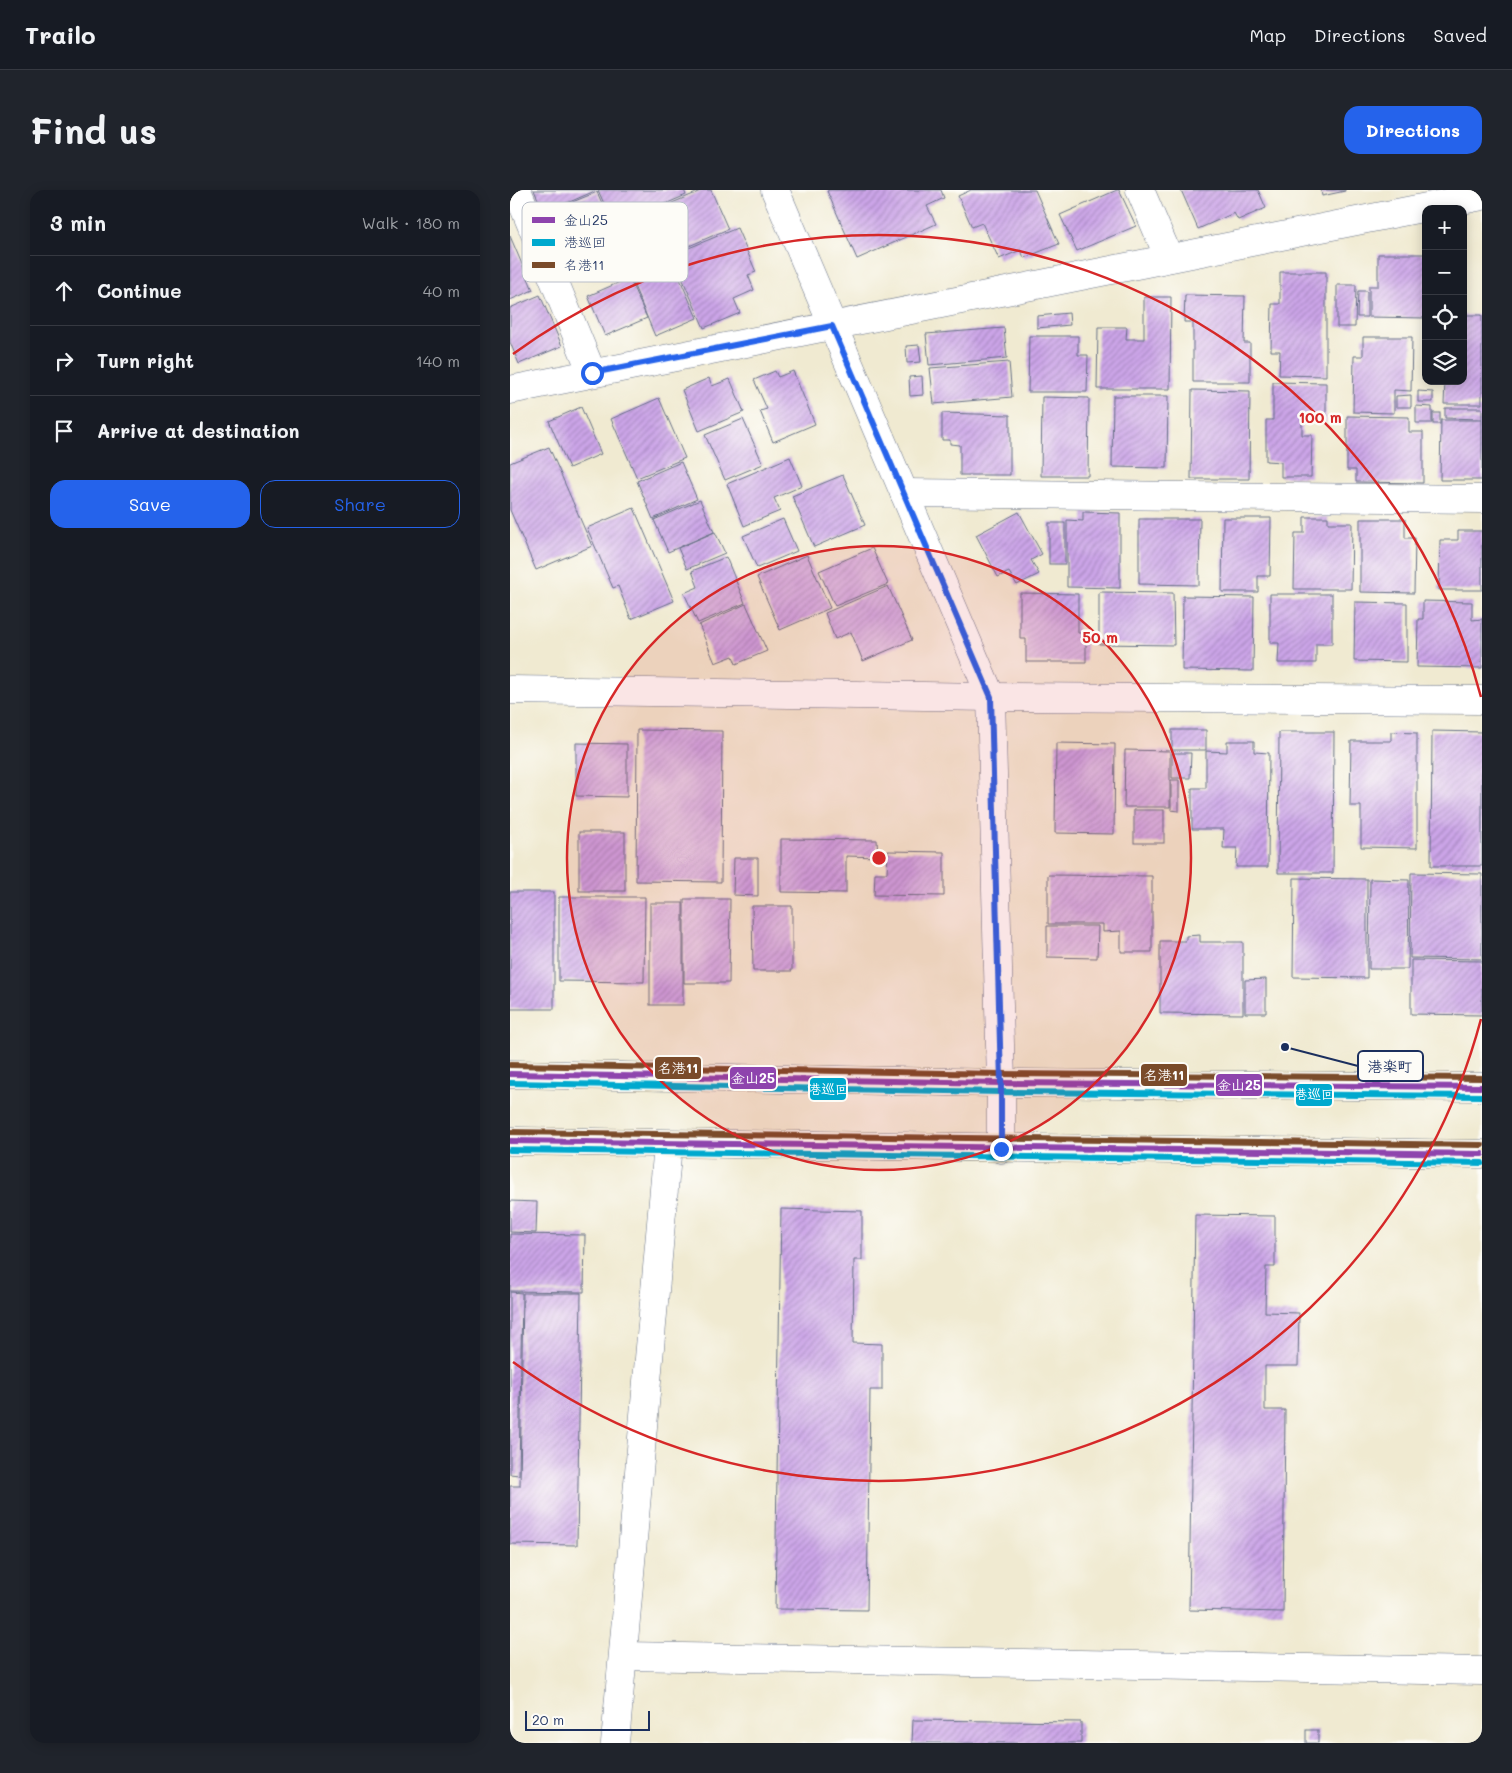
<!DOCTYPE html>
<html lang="en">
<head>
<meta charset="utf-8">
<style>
  body { margin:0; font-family:Mali,"Klee One",sans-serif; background:#20242c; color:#f1f3f6 }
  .controls { position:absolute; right:15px; top:15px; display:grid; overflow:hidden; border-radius:10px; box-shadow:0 2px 12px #0003 }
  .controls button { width:45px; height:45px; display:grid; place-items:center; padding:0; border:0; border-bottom:1px solid #363941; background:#171b24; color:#f1f3f6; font:25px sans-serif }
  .scale { position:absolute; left:15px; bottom:12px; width:125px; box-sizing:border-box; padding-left:5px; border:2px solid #1b2f5e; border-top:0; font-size:14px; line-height:18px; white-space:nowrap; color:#1b2f5e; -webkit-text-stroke:4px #fdfcf7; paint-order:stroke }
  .stop { position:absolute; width:15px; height:15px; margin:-11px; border:4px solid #2563eb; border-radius:50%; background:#fff }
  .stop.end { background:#2563eb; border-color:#fff; box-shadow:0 1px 5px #0008 }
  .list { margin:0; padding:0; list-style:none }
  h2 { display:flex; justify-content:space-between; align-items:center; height:65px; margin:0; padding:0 20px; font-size:21px }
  h2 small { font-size:16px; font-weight:400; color:#9ea1a6 }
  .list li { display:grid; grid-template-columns:32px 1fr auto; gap:15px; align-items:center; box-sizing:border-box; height:70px; padding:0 20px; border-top:1px solid #363941 }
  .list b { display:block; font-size:19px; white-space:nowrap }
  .list em { font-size:16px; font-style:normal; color:#9ea1a6 }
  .actions { display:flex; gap:10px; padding:15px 20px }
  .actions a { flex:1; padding:11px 0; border:1px solid #2563eb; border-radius:15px; text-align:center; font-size:18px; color:#2563eb }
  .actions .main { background:#2563eb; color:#fff }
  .icon { flex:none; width:28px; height:28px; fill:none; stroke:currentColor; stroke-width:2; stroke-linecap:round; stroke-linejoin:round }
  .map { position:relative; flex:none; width:972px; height:1553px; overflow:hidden; border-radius:15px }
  header { display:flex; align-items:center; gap:30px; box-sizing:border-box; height:70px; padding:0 25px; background:#171b24; border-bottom:1px solid #363941 }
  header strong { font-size:24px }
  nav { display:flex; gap:28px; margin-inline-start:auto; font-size:18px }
  .intro { display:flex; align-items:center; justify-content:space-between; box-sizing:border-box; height:120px; padding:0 30px }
  h1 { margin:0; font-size:35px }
  .button { padding:12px 22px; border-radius:15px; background:#2563eb; color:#fff; font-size:18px; font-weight:700 }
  main { display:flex; gap:30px; padding:0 30px }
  aside { flex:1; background:#171b24; border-radius:15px; box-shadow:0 2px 12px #0003 }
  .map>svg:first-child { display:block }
  .building { fill:url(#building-hatch) }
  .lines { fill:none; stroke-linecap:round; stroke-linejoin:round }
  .minor-casing { stroke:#667086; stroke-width:29 }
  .highway-casing { stroke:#667086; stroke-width:29 }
  .minor { stroke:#fff; stroke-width:28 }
  .highway { stroke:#e9c769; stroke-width:28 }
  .bus-1-casing { stroke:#fdfcf7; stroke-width:10 }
  .bus-2-casing { stroke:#fdfcf7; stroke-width:10 }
  .bus-3-casing { stroke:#fdfcf7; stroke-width:10 }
  .bus-1 { stroke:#8e44ad; stroke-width:6 }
  .bus-2 { stroke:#00a9ce; stroke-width:6 }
  .bus-3 { stroke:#7a4b2a; stroke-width:6 }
  .route { stroke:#2563eb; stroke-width:6 }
  .ring { fill:none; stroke:#d62828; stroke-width:2.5 }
  .key { fill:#fdfcf7; stroke:#b9bec9; stroke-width:1 }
  .key-label { font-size:14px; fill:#1b2f5e }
  .centre { fill:#d62828; stroke:#fdfcf7; stroke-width:2.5 }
  .ring-label { font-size:15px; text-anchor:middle; font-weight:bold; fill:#d62828; stroke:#fdfcf7; stroke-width:5; stroke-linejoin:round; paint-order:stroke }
  .leader { fill:none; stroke:#1b2f5e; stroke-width:2 }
  .callout-dot { fill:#1b2f5e; stroke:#fdfcf7; stroke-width:2 }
  .callout { fill:#fdfcf7; stroke:#1b2f5e; stroke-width:2 }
  .callout-label { font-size:15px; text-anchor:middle; font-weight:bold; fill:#1b2f5e }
  .line-badge { stroke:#fdfcf7; stroke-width:2 }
  .badge-label { font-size:14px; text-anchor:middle; font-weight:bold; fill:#fff }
</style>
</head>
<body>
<header>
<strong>Trailo</strong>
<nav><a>Map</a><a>Directions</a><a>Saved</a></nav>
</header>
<div class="intro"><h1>Find us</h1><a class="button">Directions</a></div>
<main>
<aside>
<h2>3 min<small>Walk · 180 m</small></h2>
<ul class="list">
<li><svg class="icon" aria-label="ahead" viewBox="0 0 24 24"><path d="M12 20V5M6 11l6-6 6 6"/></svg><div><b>Continue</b></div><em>40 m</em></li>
<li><svg class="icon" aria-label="right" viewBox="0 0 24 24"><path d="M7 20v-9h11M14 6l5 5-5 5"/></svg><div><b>Turn right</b></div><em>140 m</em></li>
<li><svg class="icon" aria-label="arrive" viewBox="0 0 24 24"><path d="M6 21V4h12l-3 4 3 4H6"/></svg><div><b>Arrive at destination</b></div></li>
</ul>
<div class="actions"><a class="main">Save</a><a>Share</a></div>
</aside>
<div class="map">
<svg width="972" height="1553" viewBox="0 0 972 1553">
  <defs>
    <pattern id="building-hatch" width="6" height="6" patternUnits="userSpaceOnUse" patternTransform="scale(1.25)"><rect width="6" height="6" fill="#cca5e8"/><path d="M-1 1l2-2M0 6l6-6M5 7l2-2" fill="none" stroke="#a587bf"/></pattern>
  </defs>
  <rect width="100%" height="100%" fill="#fdfcf7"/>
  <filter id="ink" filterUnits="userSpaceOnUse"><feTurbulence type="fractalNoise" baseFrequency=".02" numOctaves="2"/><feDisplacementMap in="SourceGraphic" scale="10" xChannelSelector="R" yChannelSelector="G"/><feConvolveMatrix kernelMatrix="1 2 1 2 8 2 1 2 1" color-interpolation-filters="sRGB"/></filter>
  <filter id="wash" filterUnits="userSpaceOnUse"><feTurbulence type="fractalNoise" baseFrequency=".0096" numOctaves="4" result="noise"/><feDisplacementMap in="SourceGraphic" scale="20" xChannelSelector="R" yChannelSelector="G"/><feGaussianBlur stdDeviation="1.12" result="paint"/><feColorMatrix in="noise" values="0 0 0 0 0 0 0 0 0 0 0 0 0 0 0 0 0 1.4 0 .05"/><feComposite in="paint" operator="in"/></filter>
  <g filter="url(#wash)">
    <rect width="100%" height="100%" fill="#f0ead1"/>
    <g id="blocks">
      <g class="building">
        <polygon points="24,0 87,0 34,23"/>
        <polygon points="88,0 174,0 176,5 104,36"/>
        <polygon points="193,0 201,0 218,39 147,70 139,52 158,44 148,19"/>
        <polygon points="319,0 431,0 434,8 417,16 426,34 347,69 317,1"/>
        <polygon points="461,0 525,0 549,54 514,68 511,60 489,69 472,33 462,37 448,6"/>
        <polygon points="607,0 609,0 626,36 567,61 550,25"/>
        <polygon points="671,0 748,0 756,18 728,30 724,23 688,39"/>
        <polygon points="811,0 835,0 835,1 812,6"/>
        <polygon points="87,2 103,38 59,57 43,20"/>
        <polygon points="227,38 246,82 238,85 244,100 224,109 230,123 194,138 162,65"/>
        <polygon points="0,46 23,100 0,110"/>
        <polygon points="868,64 916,64 916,128 859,127 859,96 868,96"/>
        <polygon points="160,66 187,128 145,146 119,84"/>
        <polygon points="770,82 816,82 816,186 769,185 770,161 761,161 762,114 770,114"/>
        <polygon points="119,88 137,128 95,146 78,106"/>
        <polygon points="827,95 846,95 845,137 827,137"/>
        <polygon points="848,101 857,101 857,127 847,127"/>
        <polygon points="30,105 52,156 9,174 0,152 0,118"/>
        <polygon points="675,105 735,106 734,153 740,153 740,192 683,192 683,132 674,132"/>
        <polygon points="634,107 661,107 660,199 587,199 588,137 617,137 616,149 634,149"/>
        <polygon points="559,123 560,135 527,138 527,126"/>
        <polygon points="953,125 972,125 972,214 934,214 935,191 953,191"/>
        <polygon points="494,138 497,168 419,175 416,144"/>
        <polygon points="519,146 568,146 568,165 578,165 577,202 518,202"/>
        <polygon points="853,147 902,147 901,201 884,200 884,223 843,222 844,166 853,166"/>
        <polygon points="409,155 411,172 397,173 396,156"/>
        <polygon points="499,172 502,207 424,214 420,178"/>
        <polygon points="265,181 268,187 283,181 305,234 263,252 250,221 257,219 244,190"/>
        <polygon points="412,186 413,205 400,206 399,187"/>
        <polygon points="199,188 202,196 220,189 234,222 189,241 172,200"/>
        <polygon points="763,192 816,193 816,232 792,231 792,245 802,245 801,287 771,287 771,272 756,271 756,230 763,230"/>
        <polygon points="682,200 740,201 739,289 681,289"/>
        <polygon points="908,201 923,202 923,212 908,212"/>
        <polygon points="901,205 901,217 886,217 886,206"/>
        <polygon points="603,206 658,206 657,278 602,277"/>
        <polygon points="532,207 579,208 578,286 531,286"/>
        <polygon points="149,208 175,268 127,288 101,229"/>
        <polygon points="906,216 922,217 922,233 906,233"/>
        <polygon points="71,217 91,264 59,278 39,231"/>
        <polygon points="935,218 972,218 972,229 935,228"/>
        <polygon points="432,223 500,225 500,285 450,285 450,255 440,254 440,250 432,250"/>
        <rect x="923" y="223" width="7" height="11"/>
        <polygon points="837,226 899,227 899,242 913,242 913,293 846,292 846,280 837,280"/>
        <polygon points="233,229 253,274 215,290 195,245"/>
        <polygon points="931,230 972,230 972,290 930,290"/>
        <polygon points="39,257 82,356 26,380 0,320 0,273"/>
        <polygon points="280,267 292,296 264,308 270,321 234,336 217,294"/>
        <polygon points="171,272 187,309 143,329 127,291"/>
        <polygon points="333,285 355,335 304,357 282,306"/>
        <polygon points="190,310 204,342 158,362 144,330"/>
        <polygon points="124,318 164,411 121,429 108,396 103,398 77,338"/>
        <polygon points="509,322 532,364 521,370 529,384 507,395 499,382 488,387 466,345"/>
        <polygon points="573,322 610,323 610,398 557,397 557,330 573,331"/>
        <polygon points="794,327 818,327 818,333 842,333 841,399 784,399 785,343 794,343"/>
        <polygon points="713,328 761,328 760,386 748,386 748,402 712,402"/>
        <polygon points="273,329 287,361 247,378 233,346"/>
        <polygon points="629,329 690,329 689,395 629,394"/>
        <polygon points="850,329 895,329 895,348 905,348 904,403 850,402"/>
        <rect x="539" y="333" width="16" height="41"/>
        <polygon points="948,341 972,341 972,400 929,400 930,350 948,350"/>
        <polygon points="205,342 215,363 177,379 168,358"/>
        <polygon points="362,358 378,394 325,416 309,381"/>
        <polygon points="297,365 320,418 270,440 247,387"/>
        <polygon points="216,367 235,413 188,433 174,403 188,397 182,381"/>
        <polygon points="378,396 402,450 353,471 341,442 325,449 315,423"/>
        <polygon points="589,402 663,403 664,455 589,454"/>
        <polygon points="510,403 568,404 568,443 576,443 576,472 516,472 516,449 510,449"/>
        <polygon points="760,404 822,404 822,454 806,454 806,473 768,473 769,453 760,453"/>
        <polygon points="673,406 744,407 743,481 672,480"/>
        <polygon points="913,411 962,412 962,430 972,429 972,478 907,477 908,429 913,429"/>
        <polygon points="845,412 897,413 897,472 844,471"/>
        <polygon points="236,414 257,461 226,474 223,466 205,473 189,435"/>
        <polygon points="127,540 212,541 211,692 126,691"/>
        <rect x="662" y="540" width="34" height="20"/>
        <polygon points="922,541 972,542 972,676 921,676"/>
        <polygon points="769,542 824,542 823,683 768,683"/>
        <polygon points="881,542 907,543 907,658 851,657 851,616 840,616 841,551 881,551"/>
        <polygon points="717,551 744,551 744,562 759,563 758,677 726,677 727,658 713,658 714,639 682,639 682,598 696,598 696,561 717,562"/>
        <polygon points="66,553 117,554 117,607 66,606"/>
        <polygon points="546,553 605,554 604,644 545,643"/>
        <polygon points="615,560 660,561 660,617 614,617"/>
        <polygon points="662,563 681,563 680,588 662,588"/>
        <polygon points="661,590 669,590 669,621 661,620"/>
        <rect x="624" y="620" width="30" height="33"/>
        <rect x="69" y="642" width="46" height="59"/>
        <polygon points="271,649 367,650 368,667 336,666 336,703 271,702"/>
        <polygon points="378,661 434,662 434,706 364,705 365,683 377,683"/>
        <polygon points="224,668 248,668 248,706 223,705"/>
        <polygon points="901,683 972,684 972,769 900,768"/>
        <polygon points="538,685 642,686 642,762 611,762 611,741 593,742 593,734 538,734"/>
        <polygon points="784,688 857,689 857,788 783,787"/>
        <polygon points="860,689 899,690 898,779 859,779"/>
        <rect x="0" y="702" width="44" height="117"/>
        <polygon points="49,707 135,707 134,792 49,791"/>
        <polygon points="174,709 220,709 219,793 174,793"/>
        <rect x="140" y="713" width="33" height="102"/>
        <polygon points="242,716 282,716 282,781 243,781"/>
        <polygon points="537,736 588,736 587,768 537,767"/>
        <polygon points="690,745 690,752 733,752 733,824 650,823 650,751 676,751 676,746"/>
        <polygon points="901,770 972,771 972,825 901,824"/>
        <polygon points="756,789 756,823 735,823 735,790"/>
        <polygon points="0,1011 27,1012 26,1043 0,1042"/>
        <polygon points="271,1019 352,1021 352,1070 344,1070 343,1153 372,1154 372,1200 360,1200 357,1420 265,1419"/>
        <polygon points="685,1025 765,1026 765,1077 756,1077 755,1122 789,1123 788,1176 755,1176 755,1220 775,1220 773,1422 679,1420"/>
        <polygon points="0,1044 75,1045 74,1102 0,1101"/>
        <polygon points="0,1102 12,1103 9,1285 0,1284"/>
        <polygon points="13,1103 71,1103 67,1355 0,1354 0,1296 10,1296"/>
        <polygon points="403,1530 571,1532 571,1553 402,1553"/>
        <rect x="796" y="1540" width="12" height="13"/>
      </g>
    </g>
  </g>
  <g filter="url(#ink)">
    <use href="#blocks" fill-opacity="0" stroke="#667086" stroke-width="1"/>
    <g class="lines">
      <g class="minor-casing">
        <g id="minor">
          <polyline points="7,0 82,183"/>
          <polyline points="265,0 481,507 491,893 491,959"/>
          <polyline points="630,0 659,68"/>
          <polyline points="0,200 972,6"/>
          <polyline points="394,303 972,309"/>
          <polyline points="0,500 481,507 972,510"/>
          <polyline points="114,1466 972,1481"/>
          <polyline points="105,1553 158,954"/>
        </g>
      </g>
      <g class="highway-casing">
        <g id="highway">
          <polyline points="0,884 491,893 972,897"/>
          <polyline points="0,951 972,964"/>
        </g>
      </g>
      <use href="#minor" class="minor"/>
      <use href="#highway" class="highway"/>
      <g class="bus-1-casing">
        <g id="bus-1">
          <polyline points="0,884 491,893 972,897"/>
          <polyline points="0,951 972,964"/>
        </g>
      </g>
      <g class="bus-2-casing">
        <g id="bus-2">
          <polyline points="0,893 491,902 972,906"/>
          <polyline points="0,960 972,973"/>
        </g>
      </g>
      <g class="bus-3-casing">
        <g id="bus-3">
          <polyline points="0,875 491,884 972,888"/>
          <polyline points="0,942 972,955"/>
        </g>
      </g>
      <use href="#bus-1" class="bus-1"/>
      <use href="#bus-2" class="bus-2"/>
      <use href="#bus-3" class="bus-3"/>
    </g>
  </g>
  <g class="lines" filter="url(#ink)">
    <polyline class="route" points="82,183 322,136 481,507 491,893 491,959"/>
  </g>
  <circle cx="369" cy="668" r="312" fill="#d62828" fill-opacity=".12"/>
  <g class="ring">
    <circle cx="369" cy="668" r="312"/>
    <path d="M971 829A623 623 0 0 1 3 1172M3 164A623 623 0 0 1 971 507"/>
  </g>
  <rect x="12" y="12" width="166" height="80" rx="8" class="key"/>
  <rect x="22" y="27" width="23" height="6" fill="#8e44ad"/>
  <rect x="22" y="49" width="23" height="7" fill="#00a9ce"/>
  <rect x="22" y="72" width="23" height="6" fill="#7a4b2a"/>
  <g class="key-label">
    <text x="54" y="35">金山25</text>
    <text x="54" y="57">港巡回</text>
    <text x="54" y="80">名港11</text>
  </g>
  <circle cx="369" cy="668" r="8" class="centre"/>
  <g class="ring-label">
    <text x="810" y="233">100 m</text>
    <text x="590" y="453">50 m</text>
  </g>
  <path class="leader" d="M775 857L848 876"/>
  <circle class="callout-dot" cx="775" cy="857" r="5"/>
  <rect class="callout" x="848" y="861" width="65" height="30" rx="5"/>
  <g class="callout-label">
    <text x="880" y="882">港楽町</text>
  </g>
  <g class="line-badge">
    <rect x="144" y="866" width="48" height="24" rx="5" fill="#7a4b2a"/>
    <rect x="630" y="873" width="48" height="24" rx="5" fill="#7a4b2a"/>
    <rect x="219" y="876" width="48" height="24" rx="5" fill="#8e44ad"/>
    <rect x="705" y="883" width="48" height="24" rx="5" fill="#8e44ad"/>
    <rect x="299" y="887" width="38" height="24" rx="5" fill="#00a9ce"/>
    <rect x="785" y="893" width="38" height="24" rx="5" fill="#00a9ce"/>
  </g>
  <g class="badge-label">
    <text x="168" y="883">名港11</text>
    <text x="654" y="890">名港11</text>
    <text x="243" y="893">金山25</text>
    <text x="729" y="900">金山25</text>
    <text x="318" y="904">港巡回</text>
    <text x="804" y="909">港巡回</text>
  </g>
</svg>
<div class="controls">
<button>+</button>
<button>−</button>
<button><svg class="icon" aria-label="locate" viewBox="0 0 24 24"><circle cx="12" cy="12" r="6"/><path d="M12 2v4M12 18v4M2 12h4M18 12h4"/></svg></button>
<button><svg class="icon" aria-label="layers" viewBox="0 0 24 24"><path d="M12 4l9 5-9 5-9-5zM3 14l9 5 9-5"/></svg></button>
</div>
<div class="scale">20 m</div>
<div class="stop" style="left:82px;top:183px"></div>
<div class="stop end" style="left:491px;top:959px"></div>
</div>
</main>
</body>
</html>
